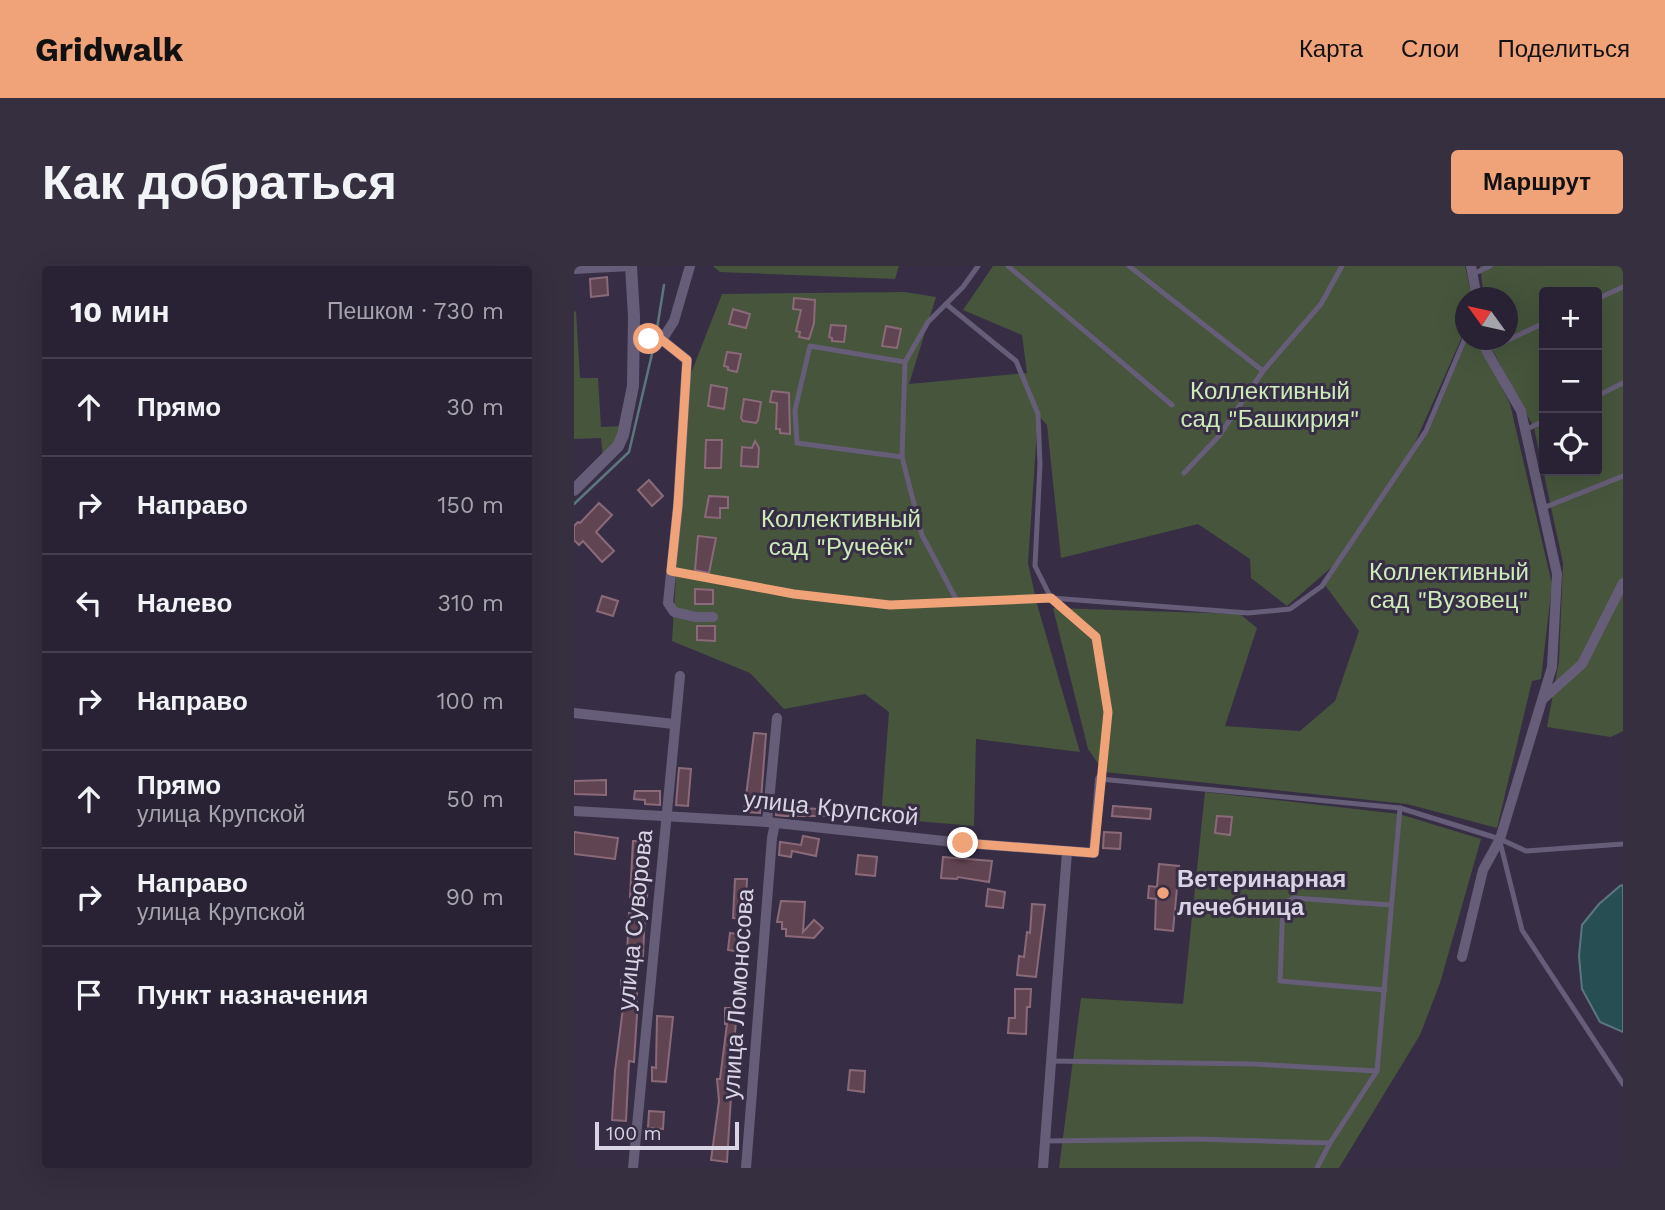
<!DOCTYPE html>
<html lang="ru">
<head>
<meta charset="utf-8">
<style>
  body { margin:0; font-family:"Work Sans",sans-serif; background:#352f40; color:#f1f3f6 }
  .controls { position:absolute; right:21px; top:21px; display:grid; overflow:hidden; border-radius:7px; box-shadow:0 7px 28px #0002 }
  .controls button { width:63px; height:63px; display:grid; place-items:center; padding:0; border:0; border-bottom:2px solid #453f4f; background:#292234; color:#f1f3f6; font:35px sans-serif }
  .compass { position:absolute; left:881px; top:21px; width:63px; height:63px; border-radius:50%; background:#292234; box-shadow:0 7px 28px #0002; rotate:303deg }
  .scale { position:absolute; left:21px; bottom:18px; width:144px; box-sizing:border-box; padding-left:7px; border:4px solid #d9d4e4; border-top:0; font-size:19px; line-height:24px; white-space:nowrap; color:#d9d4e4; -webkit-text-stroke:5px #372e46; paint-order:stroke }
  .stop { position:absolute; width:21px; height:21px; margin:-16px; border:5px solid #f0a279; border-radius:50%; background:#fff }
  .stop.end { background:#f0a279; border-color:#fff; box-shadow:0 2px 7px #0008 }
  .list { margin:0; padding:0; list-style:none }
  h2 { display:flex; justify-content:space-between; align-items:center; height:91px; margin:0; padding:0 28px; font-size:30px }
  h2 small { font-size:23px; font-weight:400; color:#a5a4ac }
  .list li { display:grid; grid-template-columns:46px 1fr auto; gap:21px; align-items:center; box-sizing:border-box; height:98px; padding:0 28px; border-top:2px solid #453f4f }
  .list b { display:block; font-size:26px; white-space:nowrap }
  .list p { margin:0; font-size:23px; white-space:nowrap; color:#a5a4ac }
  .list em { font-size:23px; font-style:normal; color:#a5a4ac }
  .icon { flex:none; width:38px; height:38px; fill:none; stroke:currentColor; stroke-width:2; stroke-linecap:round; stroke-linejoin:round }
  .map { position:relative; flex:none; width:1049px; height:902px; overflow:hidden; border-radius:7px }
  header { display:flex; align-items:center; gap:42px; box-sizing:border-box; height:98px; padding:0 35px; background:#f0a279; color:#111 }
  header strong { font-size:33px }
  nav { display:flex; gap:38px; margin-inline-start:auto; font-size:24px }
  .intro { display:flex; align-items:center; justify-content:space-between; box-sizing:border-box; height:168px; padding:0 42px }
  h1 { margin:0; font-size:49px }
  .button { padding:18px 32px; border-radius:7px; background:#f0a279; color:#111; font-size:24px; font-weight:700 }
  main { display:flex; gap:42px; padding:0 42px }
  aside { flex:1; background:#292234; border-radius:7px; box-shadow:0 7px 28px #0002 }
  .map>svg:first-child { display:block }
  .green { fill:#46553c; fill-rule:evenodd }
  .water { fill:#274e52; stroke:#5c767e; stroke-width:2 }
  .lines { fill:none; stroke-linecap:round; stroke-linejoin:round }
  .stream { stroke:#5c767e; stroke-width:2.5 }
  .building { fill:#614451; stroke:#8a6a78; stroke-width:2 }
  .service { stroke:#665d78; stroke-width:5 }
  .minor { stroke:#665d78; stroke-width:10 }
  .tertiary { stroke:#665d78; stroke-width:12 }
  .route { stroke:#f0a279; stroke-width:9 }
  .poi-dot { fill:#f0a279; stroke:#372e46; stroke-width:2.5 }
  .labels { text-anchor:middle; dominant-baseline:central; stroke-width:6; stroke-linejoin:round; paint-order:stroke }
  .park-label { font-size:24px; fill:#ccebb8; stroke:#372e46 }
  .street-label { font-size:24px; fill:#d9d4e4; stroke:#372e46 }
  .poi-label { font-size:24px; font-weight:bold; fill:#d9d4e4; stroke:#372e46; text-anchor:start }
</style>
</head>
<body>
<header>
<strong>Gridwalk</strong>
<nav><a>Карта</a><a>Слои</a><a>Поделиться</a></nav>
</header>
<div class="intro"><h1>Как добраться</h1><a class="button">Маршрут</a></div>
<main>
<aside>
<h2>10 мин<small>Пешком · 730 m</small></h2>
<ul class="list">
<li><svg class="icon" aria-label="ahead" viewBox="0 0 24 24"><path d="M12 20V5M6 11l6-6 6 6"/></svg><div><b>Прямо</b></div><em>30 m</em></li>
<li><svg class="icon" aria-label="right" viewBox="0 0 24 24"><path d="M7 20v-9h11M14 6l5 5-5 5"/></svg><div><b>Направо</b></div><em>150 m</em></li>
<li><svg class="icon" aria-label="left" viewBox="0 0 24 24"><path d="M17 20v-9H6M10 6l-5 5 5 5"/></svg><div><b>Налево</b></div><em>310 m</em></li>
<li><svg class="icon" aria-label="right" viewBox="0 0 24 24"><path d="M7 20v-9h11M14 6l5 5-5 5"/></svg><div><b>Направо</b></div><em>100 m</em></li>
<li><svg class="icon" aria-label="ahead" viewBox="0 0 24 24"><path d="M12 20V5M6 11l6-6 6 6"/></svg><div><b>Прямо</b><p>улица Крупской</p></div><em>50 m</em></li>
<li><svg class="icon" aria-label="right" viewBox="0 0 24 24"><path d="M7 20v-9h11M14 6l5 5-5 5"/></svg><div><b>Направо</b><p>улица Крупской</p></div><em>90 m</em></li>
<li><svg class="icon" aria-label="arrive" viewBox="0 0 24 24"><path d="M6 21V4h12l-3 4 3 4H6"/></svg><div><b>Пункт назначения</b></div></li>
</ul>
</aside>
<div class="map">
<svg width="1049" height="902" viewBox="0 0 1049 902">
  <rect width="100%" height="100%" fill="#372e46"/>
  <g class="green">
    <polygon points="139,0 325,0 321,13 146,6"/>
    <polygon points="419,0 891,0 898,31 892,32 891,64 840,179 759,300 713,340 677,312 676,293 624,258 487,292 473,159 464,149 454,297 463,338 506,486 402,473 400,560 307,552 315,446 291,428 210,443 176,407 98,375 114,115 148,28 331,26 362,31 335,118 453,107 448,69 389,44"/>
    <path d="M906,0h143v465l-12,6 -64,-10 12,-66 4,-98 -29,-135 -42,-79 -2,-9h18v-42l-24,-1zM970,26h53v179h-53z"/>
    <polygon points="2,45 6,112 24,112 27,161 48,160 46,168 29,191 27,172 0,173 0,46"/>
    <polygon points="893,74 905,74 936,138 978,318 967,413 958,415 923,562 833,538 530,506 514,483 479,342 666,348 683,362 651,460 726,465 761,435 785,365 751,319 855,164"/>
    <polygon points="631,526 825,548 907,573 866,717 846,769 765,902 485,902 507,732 609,738"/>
  </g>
  <polygon class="water" points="1049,619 1049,766 1026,756 1008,723 1005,690 1008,659 1025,638 1046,620"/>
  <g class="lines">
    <g class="stream">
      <polyline points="82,69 90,19"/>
      <polyline points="0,238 55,186 81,75"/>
    </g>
  </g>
  <g class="building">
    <polygon points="33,11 34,29 17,31 16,13"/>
    <polygon points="220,32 241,34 240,57 235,73 225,71 226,66 222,65 227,44 219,43"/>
    <polygon points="159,43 176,48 172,62 155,58"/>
    <polygon points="257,59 272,60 270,76 258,75 258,72 255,71"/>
    <polygon points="312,60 327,63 323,82 308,80"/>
    <polygon points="153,86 167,88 163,106 154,104 154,101 150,100"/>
    <polygon points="137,119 153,122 150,143 134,140"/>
    <polygon points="198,125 215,127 216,168 206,167 206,163 202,163 203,137 196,136"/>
    <polygon points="170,133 187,136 184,154 182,157 169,155 167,152"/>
    <polygon points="132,174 148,174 147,202 131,202"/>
    <polygon points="181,175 185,182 184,201 167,200 168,181 178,182"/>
    <polygon points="75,214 89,230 78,240 64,224"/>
    <polygon points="135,230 154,231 154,242 146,242 146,252 131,251"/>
    <polygon points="25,237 38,249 22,266 40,285 28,296 9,275 5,279 0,274 0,260 4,256 6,257"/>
    <polygon points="124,270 142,272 135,307 121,304"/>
    <polygon points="121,323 139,324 139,338 121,338"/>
    <polygon points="28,330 44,335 39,350 23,345"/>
    <polygon points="123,360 141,360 141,375 123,374"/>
    <polygon points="180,467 192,468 186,547 170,546"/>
    <polygon points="105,502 117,503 114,540 102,539"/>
    <polygon points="32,514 32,529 0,528 0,515"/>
    <polygon points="61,525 86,525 86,539 71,538 71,534 60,533"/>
    <polygon points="203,539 205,541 266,544 250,550 211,550 202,549"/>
    <polygon points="539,540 577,543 576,553 538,550"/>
    <polygon points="643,550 658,551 656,569 641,567"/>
    <polygon points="0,566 44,572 41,593 0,588"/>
    <polygon points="530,566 547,567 546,583 529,582"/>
    <polygon points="229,570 245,573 242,590 218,585 217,591 205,589 206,576 227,579"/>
    <polygon points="59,575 76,575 73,631 56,631"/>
    <polygon points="284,589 303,591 301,610 282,608"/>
    <polygon points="369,591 418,595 415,616 384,611 383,613 367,612"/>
    <polygon points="585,598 605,600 599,665 581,663 582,633 574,632 575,620 583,621"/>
    <polygon points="161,613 173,613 171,653 159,652"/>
    <polygon points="414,623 431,626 429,642 412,640"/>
    <polygon points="207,635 231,636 229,666 240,654 249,662 240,672 212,670 212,663 208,663 208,656 203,656"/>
    <polygon points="458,638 471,639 462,711 443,709 445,690 450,691 453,666 456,667"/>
    <polygon points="55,647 71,648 69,690 53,689"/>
    <polygon points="156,667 171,669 168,686 154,684"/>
    <polygon points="52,700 63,702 63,749 60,796 55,795 52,855 38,854 41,805 50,734 48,734 47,714 51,714"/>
    <polygon points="441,723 457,723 456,741 453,741 452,768 434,767 435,752 441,752"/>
    <polygon points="151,742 163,742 158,804 155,803 157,830 153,896 137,894 145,835 143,813 146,813 153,758 151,758"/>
    <polygon points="83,750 99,751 92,816 78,815 78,801 82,802"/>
    <polygon points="276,804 291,805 290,826 274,824"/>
    <polygon points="75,845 90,846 89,863 74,862"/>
  </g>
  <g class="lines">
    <g class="service">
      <polyline points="434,0 598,139"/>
      <polyline points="555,0 689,105"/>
      <polyline points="899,8 916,0"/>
      <polyline points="1023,33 1049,21"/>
      <polyline points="372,38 442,95 464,148 466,198 461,300 477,332 522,371 534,446 526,513 826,542 926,573 952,585 1049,578"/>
      <polyline points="913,84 970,57"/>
      <polyline points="331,96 354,56 389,21 404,0"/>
      <polyline points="1023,130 1049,117"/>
      <polyline points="951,164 970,155"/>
      <polyline points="328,191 223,177 221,144 236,80 331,96 328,191 348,269 383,335"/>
      <polyline points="610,207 645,170 689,105 747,38 768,0"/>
      <polyline points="969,242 1049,210"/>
      <polyline points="97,305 220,328 316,339 477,332 674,347 716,343 748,320 852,165 892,70"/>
      <polyline points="926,576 948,664 1049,818"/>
      <polyline points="811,724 706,715 709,637 720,632 817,639"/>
      <polyline points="477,795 680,798 803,805"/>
      <polyline points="471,875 622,873 756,877"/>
      <polyline points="743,902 756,877 803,805 826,542"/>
    </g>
    <g class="minor">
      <polyline points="897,0 903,32"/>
      <polyline points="0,3 57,0"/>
      <polyline points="60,72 88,74 113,94 104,239 94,337 100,346 122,351 139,351"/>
      <polyline points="88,74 100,55 116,0"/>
      <polyline points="969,433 1008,398 1049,317"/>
      <polyline points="0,447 100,458"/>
      <polyline points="0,545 193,556 389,577 520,587 526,513"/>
      <polyline points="193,556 203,452"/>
      <polyline points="888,691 909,604 926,573 978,401 983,308 947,145 912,84 911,74"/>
      <polyline points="59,902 106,410"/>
      <polyline points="172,902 198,572 201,557"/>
      <polyline points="469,902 493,586"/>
    </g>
    <polyline class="tertiary" points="0,224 44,180 49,169 59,120 60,50 57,0"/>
  </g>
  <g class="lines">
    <polyline class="route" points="75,73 88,74 113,94 104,239 97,305 220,328 316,339 477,332 522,371 534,446 520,587 389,577"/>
  </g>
  <circle class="poi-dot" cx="589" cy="627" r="7"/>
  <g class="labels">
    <g class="park-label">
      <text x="696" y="125">Коллективный<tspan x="696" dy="28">сад "Башкирия"</tspan></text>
      <text x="267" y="253">Коллективный<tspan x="267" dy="28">сад "Ручеёк"</tspan></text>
      <text x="875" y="306">Коллективный<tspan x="875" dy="28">сад "Вузовец"</tspan></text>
    </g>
    <g class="street-label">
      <text transform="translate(257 542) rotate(6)">улица Крупской</text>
      <text transform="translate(61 654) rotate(-84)">улица Суворова</text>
      <text transform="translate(164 728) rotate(-86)">улица Ломоносова</text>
    </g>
    <g class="poi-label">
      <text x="603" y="613">Ветеринарная<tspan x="603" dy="28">лечебница</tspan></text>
    </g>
  </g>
</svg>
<div class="controls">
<button>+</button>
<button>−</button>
<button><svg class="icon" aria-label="locate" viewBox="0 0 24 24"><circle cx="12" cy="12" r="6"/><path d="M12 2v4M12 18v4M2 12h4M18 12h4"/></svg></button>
</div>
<svg class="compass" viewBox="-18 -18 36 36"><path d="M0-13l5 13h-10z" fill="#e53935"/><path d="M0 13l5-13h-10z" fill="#a5a4ac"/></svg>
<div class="scale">100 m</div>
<div class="stop" style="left:75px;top:73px"></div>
<div class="stop end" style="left:389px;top:577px"></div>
</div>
</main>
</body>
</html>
